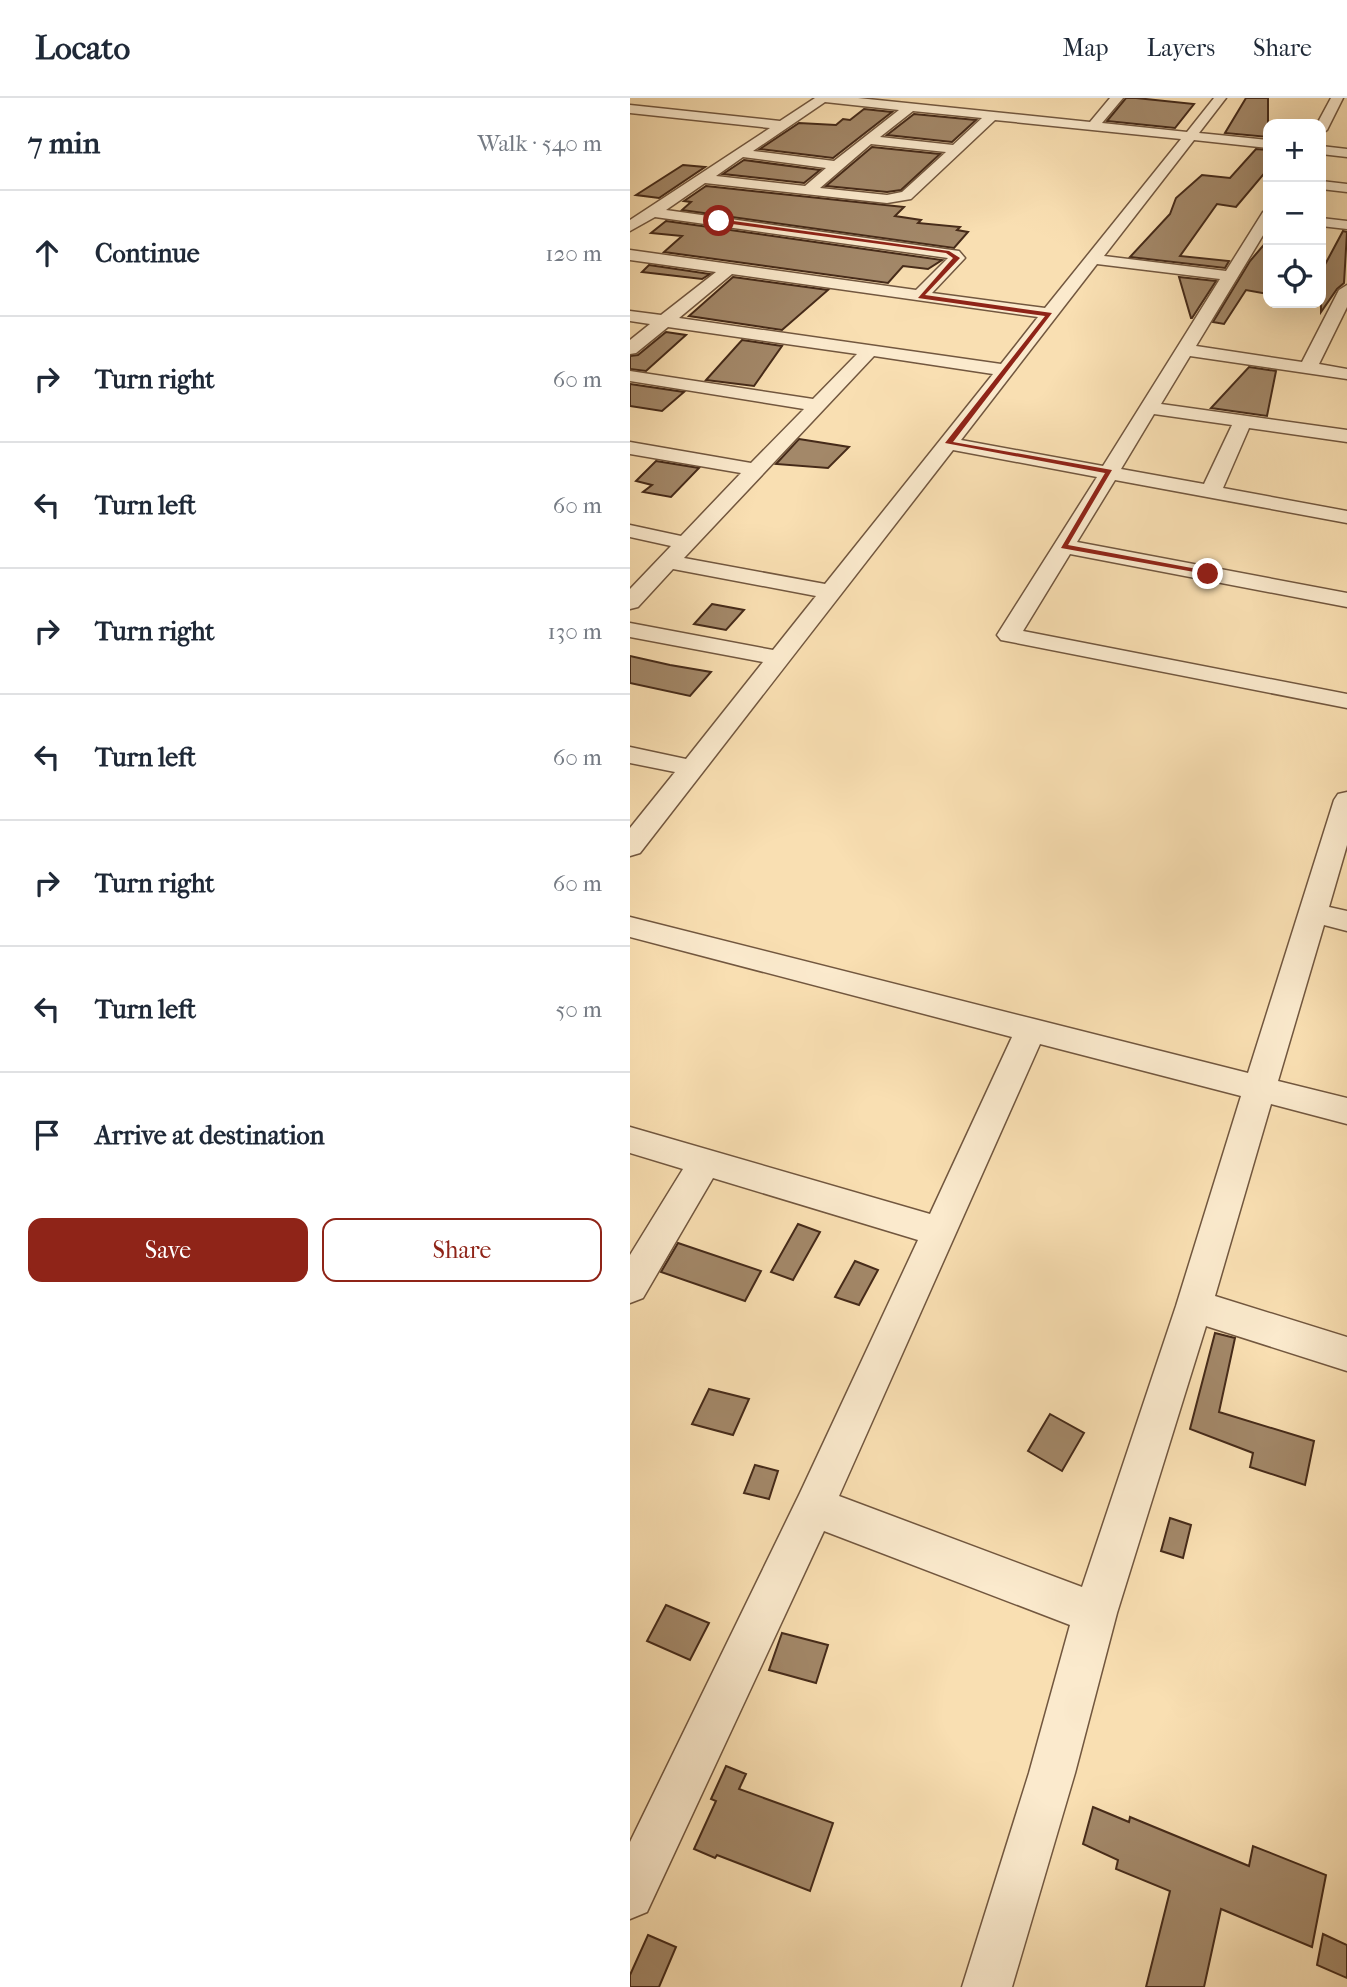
<!DOCTYPE html>
<html lang="en">
<head>
<meta charset="utf-8">
<style>
  body { margin:0; font-family:"IM FELL French Canon",serif; background:#f6f6f7; color:#1f2937 }
  .controls { position:absolute; right:21px; top:21px; display:grid; overflow:hidden; border-radius:14px; box-shadow:0 7px 28px #0002 }
  .controls button { width:63px; height:63px; display:grid; place-items:center; padding:0; border:0; border-bottom:2px solid #e0e1e3; background:#fff; color:#1f2937; font:35px sans-serif }
  .stop { position:absolute; width:21px; height:21px; margin:-16px; border:5px solid #8f2418; border-radius:50%; background:#fff }
  .stop.end { background:#8f2418; border-color:#fff; box-shadow:0 2px 7px #0008 }
  .list { margin:0; padding:0; list-style:none }
  h2 { display:flex; justify-content:space-between; align-items:center; height:91px; margin:0; padding:0 28px; font-size:30px }
  h2 small { font-size:23px; font-weight:400; color:#747a83 }
  .list li { display:grid; grid-template-columns:46px 1fr auto; gap:21px; align-items:center; box-sizing:border-box; height:126px; padding:0 28px; border-top:2px solid #e0e1e3 }
  .list b { display:block; font-size:26px; white-space:nowrap }
  .list em { font-size:23px; font-style:normal; color:#747a83 }
  .actions { display:flex; gap:14px; padding:21px 28px }
  .actions a { flex:1; padding:16px 0; border:2px solid #8f2418; border-radius:14px; text-align:center; font-size:24px; color:#8f2418 }
  .actions .main { background:#8f2418; color:#fff }
  .icon { flex:none; width:38px; height:38px; fill:none; stroke:currentColor; stroke-width:2; stroke-linecap:round; stroke-linejoin:round }
  .map { position:relative; flex:none; width:717px; height:1889px; overflow:hidden }
  header { display:flex; align-items:center; gap:42px; box-sizing:border-box; height:98px; padding:0 35px; background:#fff; border-bottom:2px solid #e0e1e3 }
  header strong { font-size:33px }
  nav { display:flex; gap:38px; margin-inline-start:auto; font-size:24px }
  main { display:flex }
  aside { flex:1; background:#fff }
  .map>svg:first-child { display:block }
  .building { fill:#a38869; stroke:#452a19; stroke-width:2 }
  .lines { fill:none; stroke-linecap:round; stroke-linejoin:round }
  .minor-casing { stroke:#72573f; stroke-width:3 }
  .minor { fill:#fbeacd; fill-rule:evenodd }
  .route { fill:#8f2418 }
</style>
</head>
<body>
<header>
<strong>Locato</strong>
<nav><a>Map</a><a>Layers</a><a>Share</a></nav>
</header>
<main>
<aside>
<h2>7 min<small>Walk · 540 m</small></h2>
<ul class="list">
<li><svg class="icon" aria-label="ahead" viewBox="0 0 24 24"><path d="M12 20V5M6 11l6-6 6 6"/></svg><div><b>Continue</b></div><em>120 m</em></li>
<li><svg class="icon" aria-label="right" viewBox="0 0 24 24"><path d="M7 20v-9h11M14 6l5 5-5 5"/></svg><div><b>Turn right</b></div><em>60 m</em></li>
<li><svg class="icon" aria-label="left" viewBox="0 0 24 24"><path d="M17 20v-9H6M10 6l-5 5 5 5"/></svg><div><b>Turn left</b></div><em>60 m</em></li>
<li><svg class="icon" aria-label="right" viewBox="0 0 24 24"><path d="M7 20v-9h11M14 6l5 5-5 5"/></svg><div><b>Turn right</b></div><em>130 m</em></li>
<li><svg class="icon" aria-label="left" viewBox="0 0 24 24"><path d="M17 20v-9H6M10 6l-5 5 5 5"/></svg><div><b>Turn left</b></div><em>60 m</em></li>
<li><svg class="icon" aria-label="right" viewBox="0 0 24 24"><path d="M7 20v-9h11M14 6l5 5-5 5"/></svg><div><b>Turn right</b></div><em>60 m</em></li>
<li><svg class="icon" aria-label="left" viewBox="0 0 24 24"><path d="M17 20v-9H6M10 6l-5 5 5 5"/></svg><div><b>Turn left</b></div><em>50 m</em></li>
<li><svg class="icon" aria-label="arrive" viewBox="0 0 24 24"><path d="M6 21V4h12l-3 4 3 4H6"/></svg><div><b>Arrive at destination</b></div></li>
</ul>
<div class="actions"><a class="main">Save</a><a>Share</a></div>
</aside>
<div class="map">
<svg width="717" height="1889" viewBox="0 0 717 1889">
  <rect width="100%" height="100%" fill="#f9dfb2"/>
  <filter id="stains"><feTurbulence type="fractalNoise" baseFrequency=".00286" numOctaves="4"/><feColorMatrix values="0 0 0 0 .2 0 0 0 0 .09 0 0 0 0 .02 0 0 0 .5 -.17"/></filter>
  <radialGradient id="worn" r=".72"><stop offset=".6" stop-color="#630" stop-opacity="0"/><stop offset="1" stop-color="#630" stop-opacity=".3"/></radialGradient>
  <g class="building">
    <polygon points="496,0 506,0 564,6 545,30 477,23"/>
    <polygon points="616,0 638,0 638,39 595,35"/>
    <polygon points="234,11 262,14 203,60 130,51 169,25 206,27 213,21 220,22"/>
    <polygon points="284,16 346,22 322,44 257,37"/>
    <polygon points="242,49 310,56 271,92 257,94 196,88"/>
    <polygon points="626,51 638,52 638,71 606,109 587,106 550,158 599,163 595,170 500,159 540,116 546,100 572,77 600,80"/>
    <polygon points="114,62 190,72 174,85 93,76"/>
    <polygon points="53,67 75,69 29,100 6,97"/>
    <polygon points="76,88 274,109 265,118 291,122 288,125 330,129 327,132 338,134 324,150 52,112 61,104 54,103"/>
    <polygon points="36,123 312,162 298,171 273,168 258,185 34,154 52,138 21,135"/>
    <polygon points="713,133 717,134 714,185 707,191 691,214 691,174"/>
    <polygon points="638,142 638,196 616,192 594,226 583,224 620,163"/>
    <polygon points="19,167 80,176 72,181 12,174"/>
    <polygon points="103,179 198,192 152,232 59,218"/>
    <polygon points="549,179 586,183 562,220 561,220"/>
    <polygon points="36,234 56,237 16,273 0,271 0,258 8,257"/>
    <polygon points="112,242 152,248 124,288 76,282"/>
    <polygon points="619,269 646,273 637,318 581,310"/>
    <polygon points="0,286 54,294 32,313 0,308"/>
    <polygon points="169,341 219,349 198,370 146,366"/>
    <polygon points="26,363 69,370 41,399 13,394 22,387 6,383"/>
    <polygon points="82,506 114,512 96,532 64,526"/>
    <polygon points="0,558 40,567 81,574 60,598 0,585"/>
    <polygon points="168,1126 190,1134 163,1182 141,1174"/>
    <polygon points="48,1145 131,1173 115,1203 31,1174"/>
    <polygon points="225,1163 248,1172 229,1207 205,1199"/>
    <polygon points="585,1235 605,1240 589,1314 684,1343 675,1387 620,1369 623,1355 560,1331"/>
    <polygon points="79,1291 119,1301 103,1337 62,1326"/>
    <polygon points="420,1316 454,1335 432,1373 398,1353"/>
    <polygon points="125,1367 148,1373 139,1401 114,1395"/>
    <polygon points="540,1420 561,1427 553,1460 531,1453"/>
    <polygon points="36,1507 79,1525 60,1562 17,1543"/>
    <polygon points="152,1535 198,1547 186,1585 139,1572"/>
    <polygon points="96,1668 116,1676 109,1691 203,1725 180,1793 87,1757 85,1760 64,1751 86,1703 81,1701"/>
    <polygon points="463,1709 499,1724 500,1719 619,1768 623,1748 696,1777 682,1849 591,1811 574,1889 516,1889 540,1793 486,1771 488,1762 453,1746"/>
    <polygon points="693,1836 717,1847 717,1880 687,1867"/>
    <polygon points="18,1837 46,1849 29,1889 0,1889 0,1877"/>
  </g>
  <g class="lines">
    <g class="minor-casing">
      <g id="minor">
        <path d="M185,0h43l232,24 20,-24h13l-21,25 85,9 27,-34h12l-27,35 69,7v8l-74,-8 -90,116 122,15 37,-59 5,-1v16l-72,119 106,16 37,-72 8,-5v22l-28,57 28,5v10l-157,-23 -29,48 186,26v12l-98,-14 -26,60 124,23v12l-232,-43 -38,62 270,51v14l-277,-53 -47,77 324,63v14l-346,-68 -4,-5 100,-158 -144,-27 -313,403 -10,3v-28l45,-56 -45,-9v-16l56,12 77,-97 -133,-25v-14l143,27 43,-54 -143,-27 -35,38 -8,2v-20l41,-43 -41,-9v-12l51,11 60,-63 -111,-19v-12l121,21 53,-54 -174,-28v-10l183,28 44,-45 -189,-27 -32,26 -6,1v-14l20,-16 -20,-3v-10l31,4 55,-43 -86,-12v-10l286,40 32,-32 -293,-41 -25,14v-11l140,-92 -140,-15v-8l150,16zM195,4l74,8 -65,51 -81,-10zM283,13l69,7 -29,27 -73,-8zM365,22l186,19 -136,169 -113,-15 33,-35 -6,-7 -293,-41 39,-27 182,20 24,-4zM241,46l75,8 -44,40 -15,3 -67,-7zM113,59l83,11 -21,18 -89,-10zM467,166l123,15 -117,187 -142,-26zM102,176l306,43 -37,47 -322,-46zM244,258l119,18 -168,210 -141,-26zM524,316l78,11 -28,59 -83,-15z"/>
        <polygon points="701,0 713,0 697,32 691,36 691,26 687,26"/>
        <polygon points="691,48 717,51 717,59 691,56"/>
        <polygon points="691,83 717,86 717,94 691,91"/>
        <polygon points="691,120 717,123 717,131 691,128"/>
        <path d="M717,694v53l-18,62 18,4v20l-23,-6 -46,156 69,17v26l-76,-20 -56,192 132,41v34l-141,-45 -89,287 -42,160 -63,214h-50l67,-214 41,-148 -246,-94 -177,381 -17,7v-77l170,-349 118,-253 -205,-62 -70,120 -13,5v-48l53,-86 -53,-16v-26l300,87 82,-177 -382,-100v-20l618,156 86,-273 4,-6zM410,946l201,52 -65,210 -94,281 -243,-91z"/>
      </g>
    </g>
    <use href="#minor" class="minor"/>
  </g>
  <polygon class="route" points="89,121 319,153 330,160 295,197 422,215 323,344 482,372 438,447 578,473 581,477 431,450 475,375 315,345 415,218 288,200 323,160 316,155 87,124"/>
  <rect width="100%" height="100%" filter="url(#stains)"/>
  <rect width="100%" height="100%" fill="url(#worn)"/>
</svg>
<div class="controls">
<button>+</button>
<button>−</button>
<button><svg class="icon" aria-label="locate" viewBox="0 0 24 24"><circle cx="12" cy="12" r="6"/><path d="M12 2v4M12 18v4M2 12h4M18 12h4"/></svg></button>
</div>
<div class="stop" style="left:89px;top:123px"></div>
<div class="stop end" style="left:578px;top:476px"></div>
</div>
</main>
</body>
</html>
